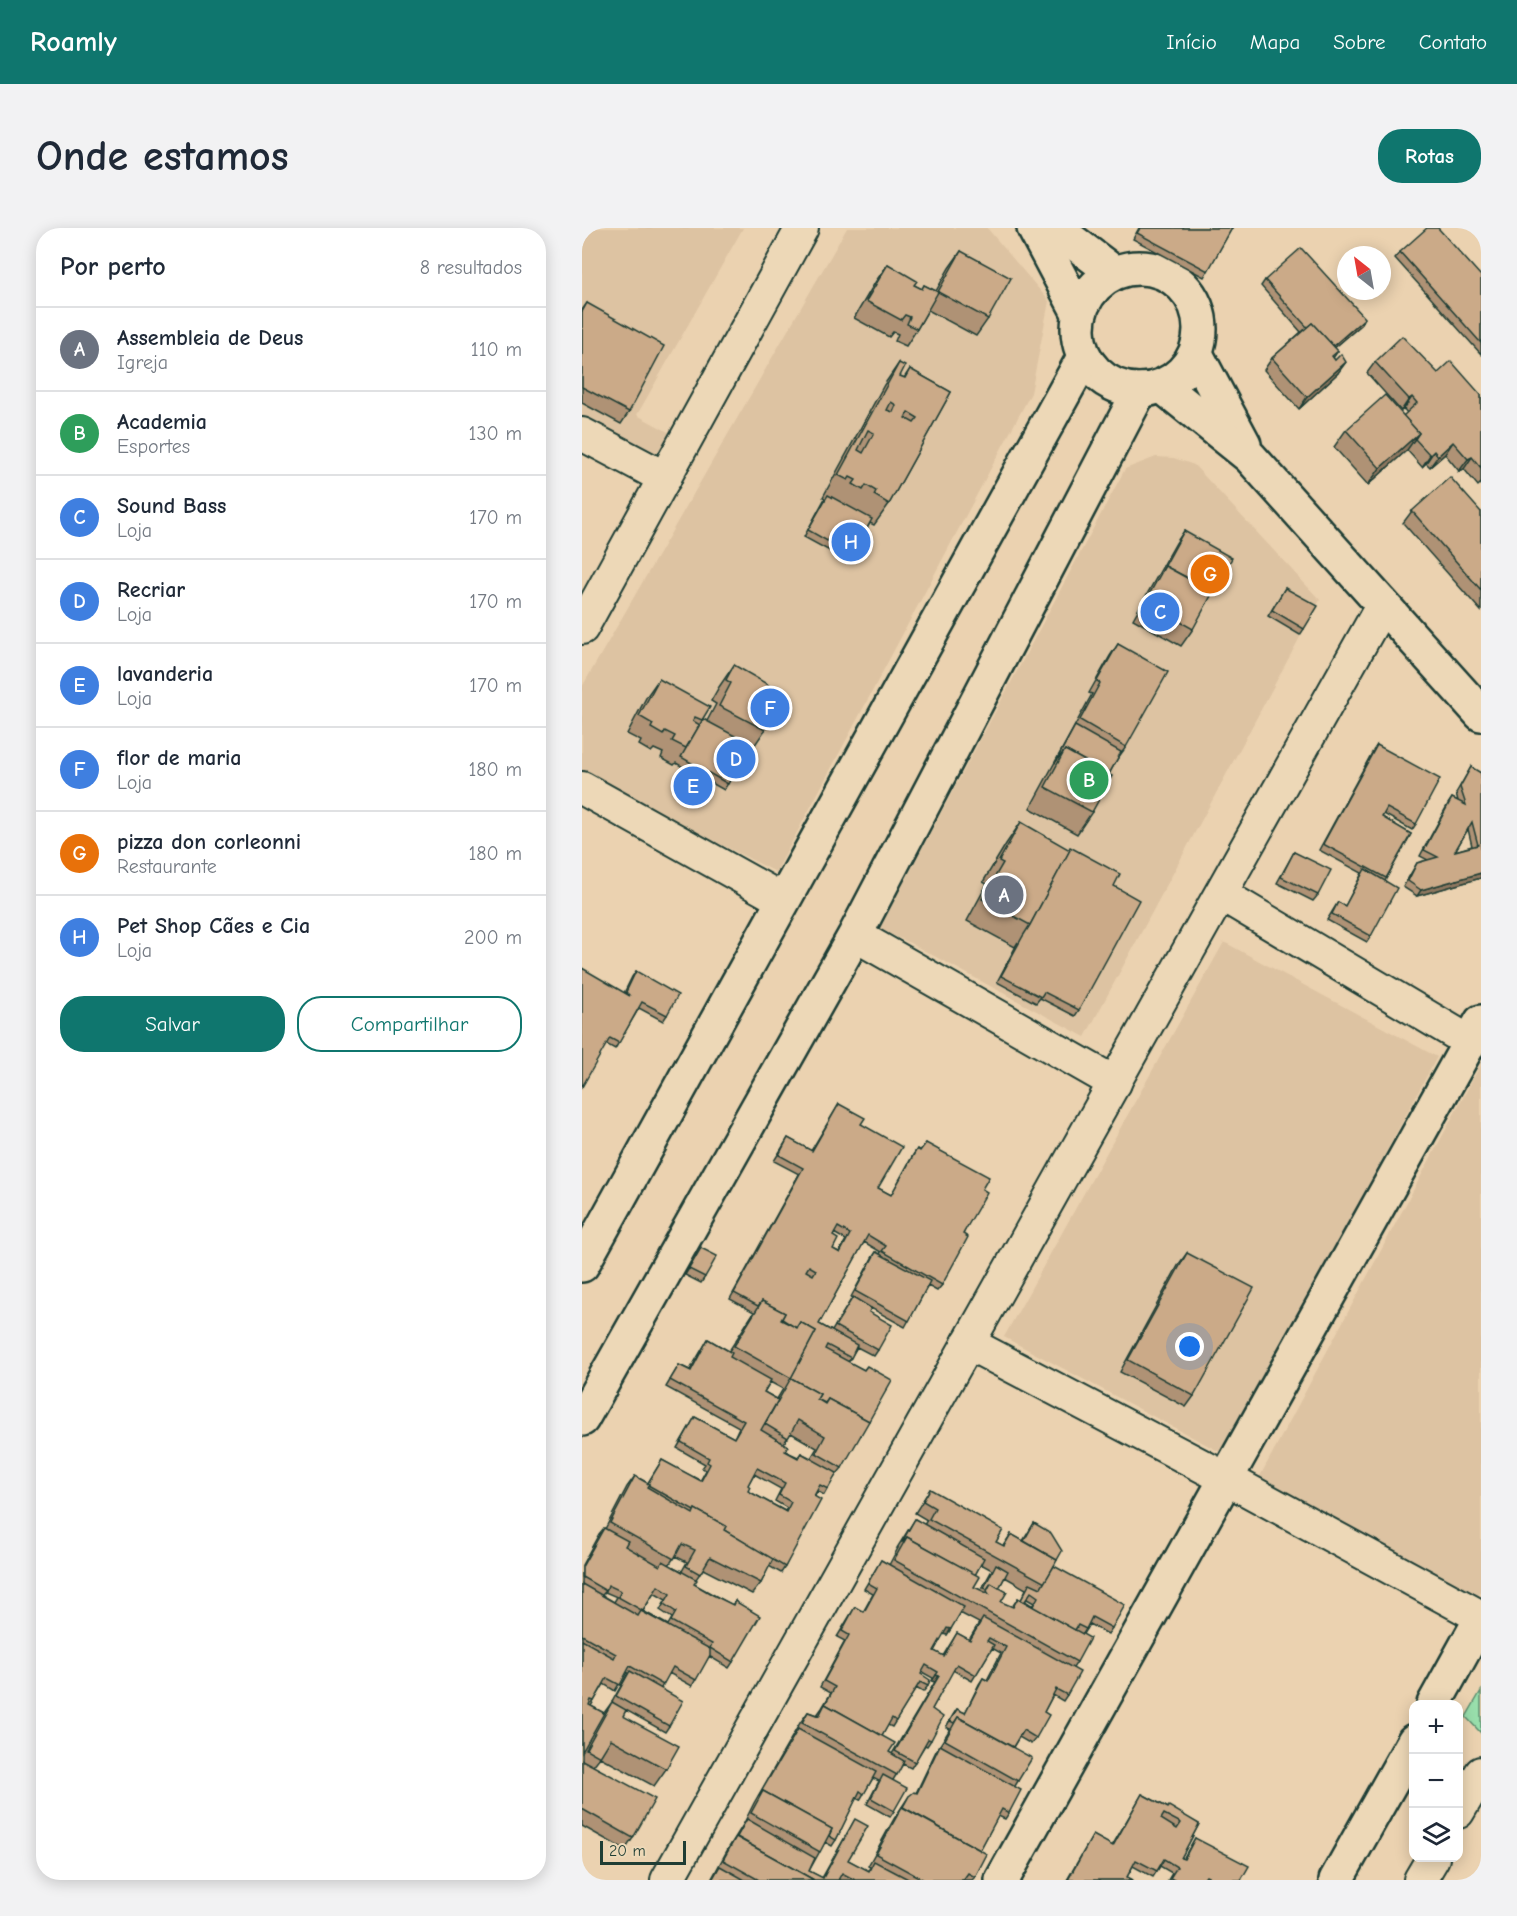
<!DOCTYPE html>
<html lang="pt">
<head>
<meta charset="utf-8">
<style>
  body { margin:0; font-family:"Comic Neue",sans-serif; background:#f2f2f3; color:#1f2937 }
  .controls { position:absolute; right:18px; bottom:18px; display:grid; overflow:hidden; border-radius:12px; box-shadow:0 3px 15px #0003 }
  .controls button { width:54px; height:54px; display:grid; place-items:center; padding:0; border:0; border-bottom:2px solid #e0e1e3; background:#fff; color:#1f2937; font:30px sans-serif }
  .compass { position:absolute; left:755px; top:18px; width:54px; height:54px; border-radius:50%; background:#fff; box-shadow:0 3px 15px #0003; rotate:329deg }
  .scale { position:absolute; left:18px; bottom:15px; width:86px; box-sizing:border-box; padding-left:6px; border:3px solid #1f3d34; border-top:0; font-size:16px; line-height:21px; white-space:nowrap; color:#1f3d34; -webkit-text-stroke:4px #edd8b7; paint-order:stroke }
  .you { position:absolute; left:608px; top:1119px; width:21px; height:21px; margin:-15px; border:4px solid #fff; border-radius:50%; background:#1a73e8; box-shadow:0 0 0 9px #1a73e833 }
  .badge { display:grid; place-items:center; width:39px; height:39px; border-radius:50%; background:#0f766e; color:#fff; font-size:20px; font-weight:700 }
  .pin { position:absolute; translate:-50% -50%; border:3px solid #fff; box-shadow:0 2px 6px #0006 }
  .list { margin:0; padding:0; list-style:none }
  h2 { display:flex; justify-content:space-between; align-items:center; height:78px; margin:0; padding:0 24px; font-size:26px }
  h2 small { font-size:20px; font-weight:400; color:#747a83 }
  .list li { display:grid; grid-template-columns:39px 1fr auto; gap:18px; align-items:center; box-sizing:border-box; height:84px; padding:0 24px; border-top:2px solid #e0e1e3 }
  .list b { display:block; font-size:22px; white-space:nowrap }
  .list p { margin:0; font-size:20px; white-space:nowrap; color:#747a83 }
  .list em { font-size:20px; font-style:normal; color:#747a83 }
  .actions { display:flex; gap:12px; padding:18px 24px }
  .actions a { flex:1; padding:14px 0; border:2px solid #0f766e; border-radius:24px; text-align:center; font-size:21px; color:#0f766e }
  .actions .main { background:#0f766e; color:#fff }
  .icon { flex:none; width:33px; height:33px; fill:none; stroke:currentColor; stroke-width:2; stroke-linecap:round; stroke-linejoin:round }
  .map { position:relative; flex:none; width:899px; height:1652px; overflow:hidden; border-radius:24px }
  header { display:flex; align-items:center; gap:36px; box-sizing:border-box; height:84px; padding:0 30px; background:#0f766e; color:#fff }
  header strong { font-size:28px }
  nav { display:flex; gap:33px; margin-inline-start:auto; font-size:21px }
  .intro { display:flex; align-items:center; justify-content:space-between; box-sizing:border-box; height:144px; padding:0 36px }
  h1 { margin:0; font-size:42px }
  .button { padding:15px 27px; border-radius:24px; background:#0f766e; color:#fff; font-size:21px; font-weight:700 }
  main { display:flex; gap:36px; padding:0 36px }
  aside { flex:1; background:#fff; border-radius:24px; box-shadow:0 3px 15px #0003 }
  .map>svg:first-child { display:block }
  .built { fill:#ddc3a2 }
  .green { fill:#99dfac; stroke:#5c8e70; stroke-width:1.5 }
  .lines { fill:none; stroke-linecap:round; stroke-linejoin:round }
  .street-casing { stroke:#1f3d34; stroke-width:36 }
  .secondary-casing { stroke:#1f3d34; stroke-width:38 }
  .street { stroke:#edd8b7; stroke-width:32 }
  .secondary { stroke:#edd8b7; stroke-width:33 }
  .wall { fill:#af9275; stroke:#1f3d34; stroke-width:1.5; fill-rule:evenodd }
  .shaded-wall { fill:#8e775f; stroke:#1f3d34; stroke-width:1.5 }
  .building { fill:#cbaa88; stroke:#1f3d34; stroke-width:1.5; fill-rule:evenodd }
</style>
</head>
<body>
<header>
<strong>Roamly</strong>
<nav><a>Início</a><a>Mapa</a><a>Sobre</a><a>Contato</a></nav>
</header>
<div class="intro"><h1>Onde estamos</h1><a class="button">Rotas</a></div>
<main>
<aside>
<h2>Por perto<small>8 resultados</small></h2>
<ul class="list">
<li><span class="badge" style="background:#6b7280">A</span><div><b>Assembleia de Deus</b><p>Igreja</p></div><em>110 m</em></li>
<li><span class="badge" style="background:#2e9e5b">B</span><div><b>Academia</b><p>Esportes</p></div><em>130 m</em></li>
<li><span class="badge" style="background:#3f7fe0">C</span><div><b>Sound Bass</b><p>Loja</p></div><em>170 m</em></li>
<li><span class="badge" style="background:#3f7fe0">D</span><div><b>Recriar</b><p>Loja</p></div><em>170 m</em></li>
<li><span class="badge" style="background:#3f7fe0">E</span><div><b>lavanderia</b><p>Loja</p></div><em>170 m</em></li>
<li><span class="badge" style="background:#3f7fe0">F</span><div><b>flor de maria</b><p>Loja</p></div><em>180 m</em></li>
<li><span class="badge" style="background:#e8710a">G</span><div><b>pizza don corleonni</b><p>Restaurante</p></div><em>180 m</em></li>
<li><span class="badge" style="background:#3f7fe0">H</span><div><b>Pet Shop Cães e Cia</b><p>Loja</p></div><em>200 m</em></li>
</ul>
<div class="actions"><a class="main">Salvar</a><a>Compartilhar</a></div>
</aside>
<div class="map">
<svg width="899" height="1652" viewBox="0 0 899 1652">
  <rect width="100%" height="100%" fill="#ebd2b0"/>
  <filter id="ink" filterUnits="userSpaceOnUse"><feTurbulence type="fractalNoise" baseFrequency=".0167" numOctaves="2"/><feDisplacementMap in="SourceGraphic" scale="12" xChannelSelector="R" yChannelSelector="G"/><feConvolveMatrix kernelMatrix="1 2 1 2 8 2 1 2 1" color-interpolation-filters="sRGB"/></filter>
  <g filter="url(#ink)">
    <g class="built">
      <polygon points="0,0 161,0 55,187 90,206 82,220 69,227 0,193"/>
      <polygon points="265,0 405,0 467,73 449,165 194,644 0,546 0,459"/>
      <polygon points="574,229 592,230 612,237 738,372 503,809 328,715 297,701 543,241"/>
      <polygon points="642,714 855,829 642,1226 422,1109"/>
      <polygon points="899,836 899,1363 893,1373 676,1252"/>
    </g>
    <polygon class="green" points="899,1463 899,1505 884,1489"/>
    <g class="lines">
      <g class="street-casing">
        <g id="street">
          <polyline points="0,206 83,250"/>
          <polyline points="0,400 220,0"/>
          <polyline points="0,560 201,672"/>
          <polyline points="639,666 888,814"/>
          <polyline points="273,707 533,855"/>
          <polyline points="386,1115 645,1251 899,1389"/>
          <polyline points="876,1584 899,1545"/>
          <polyline points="85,1652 801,376"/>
          <polyline points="838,1652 851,1630"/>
        </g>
      </g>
      <g class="secondary-casing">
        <g id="secondary">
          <polyline points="452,0 497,85"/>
          <polyline points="473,0 531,44"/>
          <circle cx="557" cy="101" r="61"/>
          <polyline points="614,126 662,216"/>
          <polyline points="580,158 668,229 899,486"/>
          <polyline points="0,1037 502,129"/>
          <polyline points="0,1191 273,707 558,162"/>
          <polyline points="852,1476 899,1391"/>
          <polyline points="420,1652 899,794"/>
          <polyline points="754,1652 832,1513"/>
        </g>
      </g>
      <use href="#street" class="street"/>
      <use href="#secondary" class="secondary"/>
    </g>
    <g class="wall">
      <polygon points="557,0 650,0 622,49 551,11"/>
      <polygon points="379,23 406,91 394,108 346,82 335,101 324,118 313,113 316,106 311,104 307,109 272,90 294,53 306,36 332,57 340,61 342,57 354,63 367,40"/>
      <polygon points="818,24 899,48 899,126 813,30"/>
      <polygon points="683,52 779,97 752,120 756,123 751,130 756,145 717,181 682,142 690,130 719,104 679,58"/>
      <polygon points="5,75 47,184 39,196 0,175 0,82"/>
      <polygon points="793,134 856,145 899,167 899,255 896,258 882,241 877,243 863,226 848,239 844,235 840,239 825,222 786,257 752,219 764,202 821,188 825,185 822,181 819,183 785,145"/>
      <polygon points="317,135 318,148 322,150 328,141 369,164 307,276 292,297 288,295 266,333 222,309 243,270 241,269 302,157"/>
      <polygon points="830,283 899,284 899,383 821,295"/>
      <polygon points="602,303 611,401 599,418 551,391 594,315"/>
      <polygon points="703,360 722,401 718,407 686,388"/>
      <polygon points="536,416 544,519 536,530 527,546 510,584 495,606 448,580 510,466 507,465 528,428"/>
      <polygon points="152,437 183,502 168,524 165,522 142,562 94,535 92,537 79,530 81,525 72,521 69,524 57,517 59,513 45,506 65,468 77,451 121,491 125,493 134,476 129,473 137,459"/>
      <polygon points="795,517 834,596 830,602 802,586 800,589 829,606 803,653 789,708 785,714 745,692 756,674 763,678 780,645 737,622 791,523"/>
      <path d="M889,539l10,111 -64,18 -14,-9 14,-24 11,-3 -8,-4 28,-52 4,-6 6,3 -2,-8zM886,601l4,17 -17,5z"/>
      <polygon points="439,594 532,658 497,782 493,788 458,770 454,775 415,754 436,714 433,719 385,693 405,656 401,654 424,616"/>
      <polygon points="712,624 736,667 731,673 695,655"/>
      <polygon points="54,743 85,787 81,793 57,780 33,821 24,816 42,765 50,749"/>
      <path d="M257,876l22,20 17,64 13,7 22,-40 4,-6 3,2 6,-8 56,46 -40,96 -5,6 -9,-5 -23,41 -34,-19 -2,4 9,38 -4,6 -17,-9 -9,15 16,8 3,-4 -25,102 -9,11 -9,16 -7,-4 -32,76 -4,6 -12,-7 -8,17 -9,11 -49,-25 -7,10 -2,5 38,21 3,-4 -2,61 -4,6 -20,-12 -17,30 -23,-13 -8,15 8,38 -4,6 -39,-22 -3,6 43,53 -12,17 -54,-29 -7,9 40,72 -8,12 -43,-24v-261l17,-31 5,-6 1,1 22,-42 8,-11 13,7 14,-23 38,21 6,-11 -4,-2 3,-4 -28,-16 18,-31 39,21 5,-11 -73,-40 13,-22 11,5 18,-31 21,12 25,-39 -24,-13 69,-125 -25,-13 14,-23 23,13zM252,1005l12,7 -7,12 -6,-3v-13zM282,1014l17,10 -1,2 -4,-2 -4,6 -21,39 1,1 -20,33 -13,-7zM188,1154l13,7 -6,10 -13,-7zM209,1205l26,15 -6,10 -10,-5 -3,4 -13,-6 -1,-8zM172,1246l27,15 -6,12 12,7 -2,3 -37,-20v-6zM93,1328l12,6 -5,9 -13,-6zM23,1364l12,5 -3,5 -12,-7zM72,1365l12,7 -6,10 12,8 -4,7 -25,-14zM44,1444l2,1 -16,29 -8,11 -13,-7 13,-22 11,7z"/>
      <polygon points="119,1020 123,1049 119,1055 103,1047"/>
      <polygon points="605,1025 612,1168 604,1179 538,1144 597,1036"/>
      <path d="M348,1261l66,53 7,4 8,-12 12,7 11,-18 20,43 58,62 -4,6 -19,-10 -6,10 -6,28 -4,6 -6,27 -4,6 -10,-6 -9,17 -8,26 -5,6 -12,-7 -6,10 5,34 -3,5 -6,27 -4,6 -7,-3 -18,34 -5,27 -3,3h-132l-2,-1v1h-127l17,-31 15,-24 11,-22 46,-80 8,-11 9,3 5,-7 9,-15 -11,-6 25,-46 -8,-4 18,-30 8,5 10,-18 -9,-5 17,-29 8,5 9,-17h-1l18,-29 9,6 3,-5 -12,-7zM399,1336l11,6 -11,20 -7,-3 1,-12zM423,1349l21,12 -5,11 -3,-2 -6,9 -11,-5 -2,-14zM445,1371l7,4 -2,3 -7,-5zM378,1385l19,10 -10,17 -12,-7 -14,23 -9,-5 9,-17 4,1zM410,1420l9,5 -14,27 -4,-2 -4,6 -14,29 -8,-4 -4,6 -7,12 4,2 -10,16 -4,6 -20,42 -7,3 -15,23 -26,47 2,1 -2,4 -20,-11 7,-41 -33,59 -13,-7 16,-29 7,4 4,-6 20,-42 4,2 13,-22 6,3 -12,23 23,13 4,-6 -1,-31 10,-16 8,4 14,-23 2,1 4,-6 1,-31 21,-39 19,11zM340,1444l11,6 -1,3 3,1 -43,72 -3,-2 -7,-16 6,-11 4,2 24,-39 7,4 5,-6 -7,-12z"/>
      <polygon points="560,1566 617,1596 599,1630 601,1631 613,1610 659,1652 586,1652 590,1645 578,1638 571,1649 551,1638 545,1649 551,1652 485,1652 511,1607 530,1618"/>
    </g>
    <g class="shaded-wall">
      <polygon points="783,90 779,97 742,129 746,123"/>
      <polygon points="764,134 756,145 717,181 725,169"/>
      <polygon points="830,169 822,181 819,183 827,171"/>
      <polygon points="837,205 825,222 786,257 798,240"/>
      <polygon points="871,214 863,226 848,239 856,228"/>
      <polygon points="852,223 844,235 840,239 848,227"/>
      <polygon points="890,229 882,241 877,243 886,231"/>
      <polygon points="899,645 899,650 835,668 839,662"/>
      <polygon points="365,1400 369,1401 365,1407 361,1406"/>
      <polygon points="354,1447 357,1448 353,1454 350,1453"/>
    </g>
    <g class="building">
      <polygon points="558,0 650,0 626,43 555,5"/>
      <polygon points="845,0 856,0 899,48 899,115 818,24"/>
      <polygon points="719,20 783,90 751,118 730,95 725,99 683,52"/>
      <polygon points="379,23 429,50 406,91 356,64"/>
      <polygon points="306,36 335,53 332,57 340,61 342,57 356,64 335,101 325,96 328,89 323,87 319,92 284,73"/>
      <polygon points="5,75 82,118 47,184 0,159 0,84"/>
      <polygon points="730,95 756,123 750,128 753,132 759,126 764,134 725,169 690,130"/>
      <polygon points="820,108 856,145 869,133 899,167 899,240 890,229 886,231 871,214 856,228 852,223 848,227 833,211 837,205 821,188 835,175 830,169 827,171 793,134"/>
      <path d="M317,135l6,3 -5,10 5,2 5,-9 41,23 -62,112 -15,-9 2,-4 -10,-6 -3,5 -10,-6 3,-4 -6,-3 -2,3 -10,-5zM309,174l5,3 -3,7 -6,-2zM326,184l10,6 -4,5 -9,-5zM286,202l6,3 -11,20 -5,-3z"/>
      <polygon points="803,167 837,205 798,240 764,202"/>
      <polygon points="868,249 899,284 899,362 830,283"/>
      <polygon points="246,267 290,291 270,327 226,302"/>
      <polygon points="602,303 650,330 631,363 583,338 580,343"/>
      <polygon points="583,338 631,364 611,401 563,374"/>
      <polygon points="703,360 736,378 722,401 690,382"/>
      <polygon points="536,416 586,444 544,519 498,492 518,455 515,453"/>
      <polygon points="152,437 202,466 183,502 137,478 149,455 144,452"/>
      <polygon points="77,451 128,479 120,492 113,489 111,493 118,497 104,520 90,513 93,508 83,503 81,507 69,500 71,496 57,488"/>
      <polygon points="121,491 168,516 146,556 99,529"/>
      <polygon points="493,498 539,524 527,546 483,522 473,535"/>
      <polygon points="795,517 858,551 834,596 805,580 800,589 829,606 804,650 741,616"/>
      <polygon points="483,522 530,548 510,584 463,559"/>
      <path d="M889,539l10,6v100l-60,17 -13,-9 9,-18 21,-6 -14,-7 28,-52 14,7 -6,-18zM890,594l6,23 -23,6z"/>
      <polygon points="439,594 488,622 448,697 400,671 421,635 417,633"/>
      <polygon points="488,619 538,646 532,658 557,672 497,782 462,764 459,769 419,748 441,708 448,697 488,622 487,621"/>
      <polygon points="712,624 749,642 736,667 699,649"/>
      <polygon points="783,641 815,660 789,708 750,686 756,674 763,678"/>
      <polygon points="0,740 48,768 44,764 54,743 96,767 85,787 60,774 37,815 28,810 0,859"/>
      <path d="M257,876l26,14 -4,6 41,23 -24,41 13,7 26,-46 3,2 6,-8 63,34 -7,12 5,3 -24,42 5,3 -26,48 -60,-34 4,-5 -18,-11 -49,89 38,21 -6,13 -24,-13 -2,4 39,21 3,-4 25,14 -23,41 -41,-22 -3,4 -8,-4 3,-5 -29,-16 25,-47 -16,-9 -4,6 -14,-9 3,-6 -23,-12 -4,5 -24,-13 69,-125 -24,-13 9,-17 24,13zM256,999l12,7 -10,19 -7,-4 5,-10 -5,-3zM227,1038l7,4 -3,5 -7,-4z"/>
      <polygon points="119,1020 135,1028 123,1049 107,1041"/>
      <polygon points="294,1024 348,1053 327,1093 273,1063"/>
      <polygon points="605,1025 672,1060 612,1168 546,1132"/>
      <polygon points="271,1069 289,1080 287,1084 310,1097 296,1122 253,1098"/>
      <polygon points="180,1073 203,1085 199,1092 215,1100 218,1094 234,1103 209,1150 152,1118"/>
      <path d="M126,1111l24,14 -2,4 41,23 -7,12 14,8 -17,30 27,16 -3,5 13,7 3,-5 36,20 -9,16 -8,-4 -6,11 7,4 -36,67 -61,-37 2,-4 -31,-17 -1,2 -46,-26 1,-1 -1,-1 14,-23 39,21 9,-17 -3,-2 2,-4 -28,-16 14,-25 39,21 10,-17 -74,-41 9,-15 12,6zM175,1240l28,15 -6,12 12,7 -5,10 -38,-21 2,-4 -2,-2z"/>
      <polygon points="209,1150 238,1166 235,1171 243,1176 246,1171 287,1193 260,1240 234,1225 243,1208 216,1192 206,1210 183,1196"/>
      <polygon points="53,1248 67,1256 65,1259 111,1286 113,1281 144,1298 142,1302 191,1331 179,1355 128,1329 118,1346 104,1338 113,1322 100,1316 92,1331 28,1295"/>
      <polygon points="348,1261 421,1302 414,1314 422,1318 429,1306 475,1332 463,1355 347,1291 353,1280 341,1273"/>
      <polygon points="333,1291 402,1330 393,1347 325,1309 321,1314 320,1314"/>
      <polygon points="452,1295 469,1305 480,1323 475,1332 442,1313"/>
      <polygon points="22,1300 46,1313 43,1318 78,1338 81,1333 115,1352 112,1356 131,1367 151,1377 153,1373 178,1388 151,1434 128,1420 130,1416 89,1393 94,1384 82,1376 88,1366 76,1358 61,1383 36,1369 39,1363 26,1357 24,1363 0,1349 0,1339"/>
      <polygon points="325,1309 398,1349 392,1359 407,1366 405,1363 409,1355 425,1364 419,1374 431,1379 436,1370 508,1410 495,1434 312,1332"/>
      <polygon points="299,1332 382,1379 369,1401 365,1400 352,1423 362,1428 375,1405 388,1412 401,1390 498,1444 485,1467 474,1461 462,1484 467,1487 454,1510 441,1502 431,1519 376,1489 372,1495 368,1493 375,1481 383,1485 401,1450 406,1453 424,1419 407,1410 405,1413 412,1417 394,1447 375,1436 350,1481 361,1489 349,1512 346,1511 333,1534 313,1523 357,1448 354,1447 356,1444 344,1437 339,1446 348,1452 346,1458 338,1454 314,1493 310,1490 300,1508 243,1476 253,1459 242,1453 267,1407 260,1403 273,1379 282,1384 295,1360 286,1355"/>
      <polygon points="414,1336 426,1343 417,1360 409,1355 405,1361 402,1360"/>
      <path d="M472,1338l71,39 -13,23 -20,-11 -6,12 -8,-4 -3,5 -54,-30 9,-17 11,5zM449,1364l7,5 -5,9 -8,-5z"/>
      <polygon points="0,1356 56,1388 59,1383 128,1421 128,1427 114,1452 91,1439 81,1457 48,1438 38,1457 25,1450 12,1473 9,1472 7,1477 22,1485 0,1524 0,1412 32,1430 34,1426 0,1407"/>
      <polygon points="48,1443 101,1473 87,1498 34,1468"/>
      <polygon points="30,1474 44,1482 41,1488 97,1518 84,1541 29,1511 18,1529 4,1521"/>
      <polygon points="243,1476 313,1515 307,1524 322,1533 315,1547 220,1495 226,1484 237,1488"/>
      <polygon points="376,1489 450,1530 436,1553 363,1512"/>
      <polygon points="216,1501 294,1544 282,1566 278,1563 254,1612 247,1608 250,1601 181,1563 176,1569"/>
      <polygon points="358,1517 439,1562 427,1585 420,1581 398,1622 321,1579 327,1568 332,1564 335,1565"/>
      <polygon points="0,1532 73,1571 51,1610 0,1581"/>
      <polygon points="301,1547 325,1560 312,1583 289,1570"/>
      <polygon points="181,1563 250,1601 238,1624 169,1585"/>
      <path d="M560,1566l26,14 1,-2 30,18 -18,34 3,1 11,-21 54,28 -8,14h-27l-8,-4 -3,4h-29l-4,-2 7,-11 -13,-8 -7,12 -21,-11 -9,17 6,3h-65l25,-45 20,11zM582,1586l17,9 -4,6 -16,-10z"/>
      <polygon points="320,1579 405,1626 393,1649 386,1645 381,1652 342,1652 294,1626"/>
      <polygon points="165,1591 233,1630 227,1643 241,1650 273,1591 286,1598 266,1632 287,1643 292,1633 328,1652 273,1652 260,1645 256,1652 232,1652 155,1609"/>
      <polygon points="154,1609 232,1652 177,1652 141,1632"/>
      <polygon points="138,1638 163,1652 130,1652"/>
    </g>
  </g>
</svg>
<div class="controls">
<button>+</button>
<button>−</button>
<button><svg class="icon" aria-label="layers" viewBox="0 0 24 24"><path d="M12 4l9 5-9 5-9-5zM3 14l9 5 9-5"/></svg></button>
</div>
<svg class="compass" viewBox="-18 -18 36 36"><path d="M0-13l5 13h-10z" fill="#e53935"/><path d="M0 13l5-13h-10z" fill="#747a83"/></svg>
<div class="scale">20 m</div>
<div class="you"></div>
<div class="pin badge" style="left:422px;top:667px;background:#6b7280">A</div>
<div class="pin badge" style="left:507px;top:552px;background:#2e9e5b">B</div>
<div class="pin badge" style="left:578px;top:384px;background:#3f7fe0">C</div>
<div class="pin badge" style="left:154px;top:531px;background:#3f7fe0">D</div>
<div class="pin badge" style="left:111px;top:558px;background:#3f7fe0">E</div>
<div class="pin badge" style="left:188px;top:480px;background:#3f7fe0">F</div>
<div class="pin badge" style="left:628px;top:346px;background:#e8710a">G</div>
<div class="pin badge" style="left:269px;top:314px;background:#3f7fe0">H</div>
</div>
</main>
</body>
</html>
